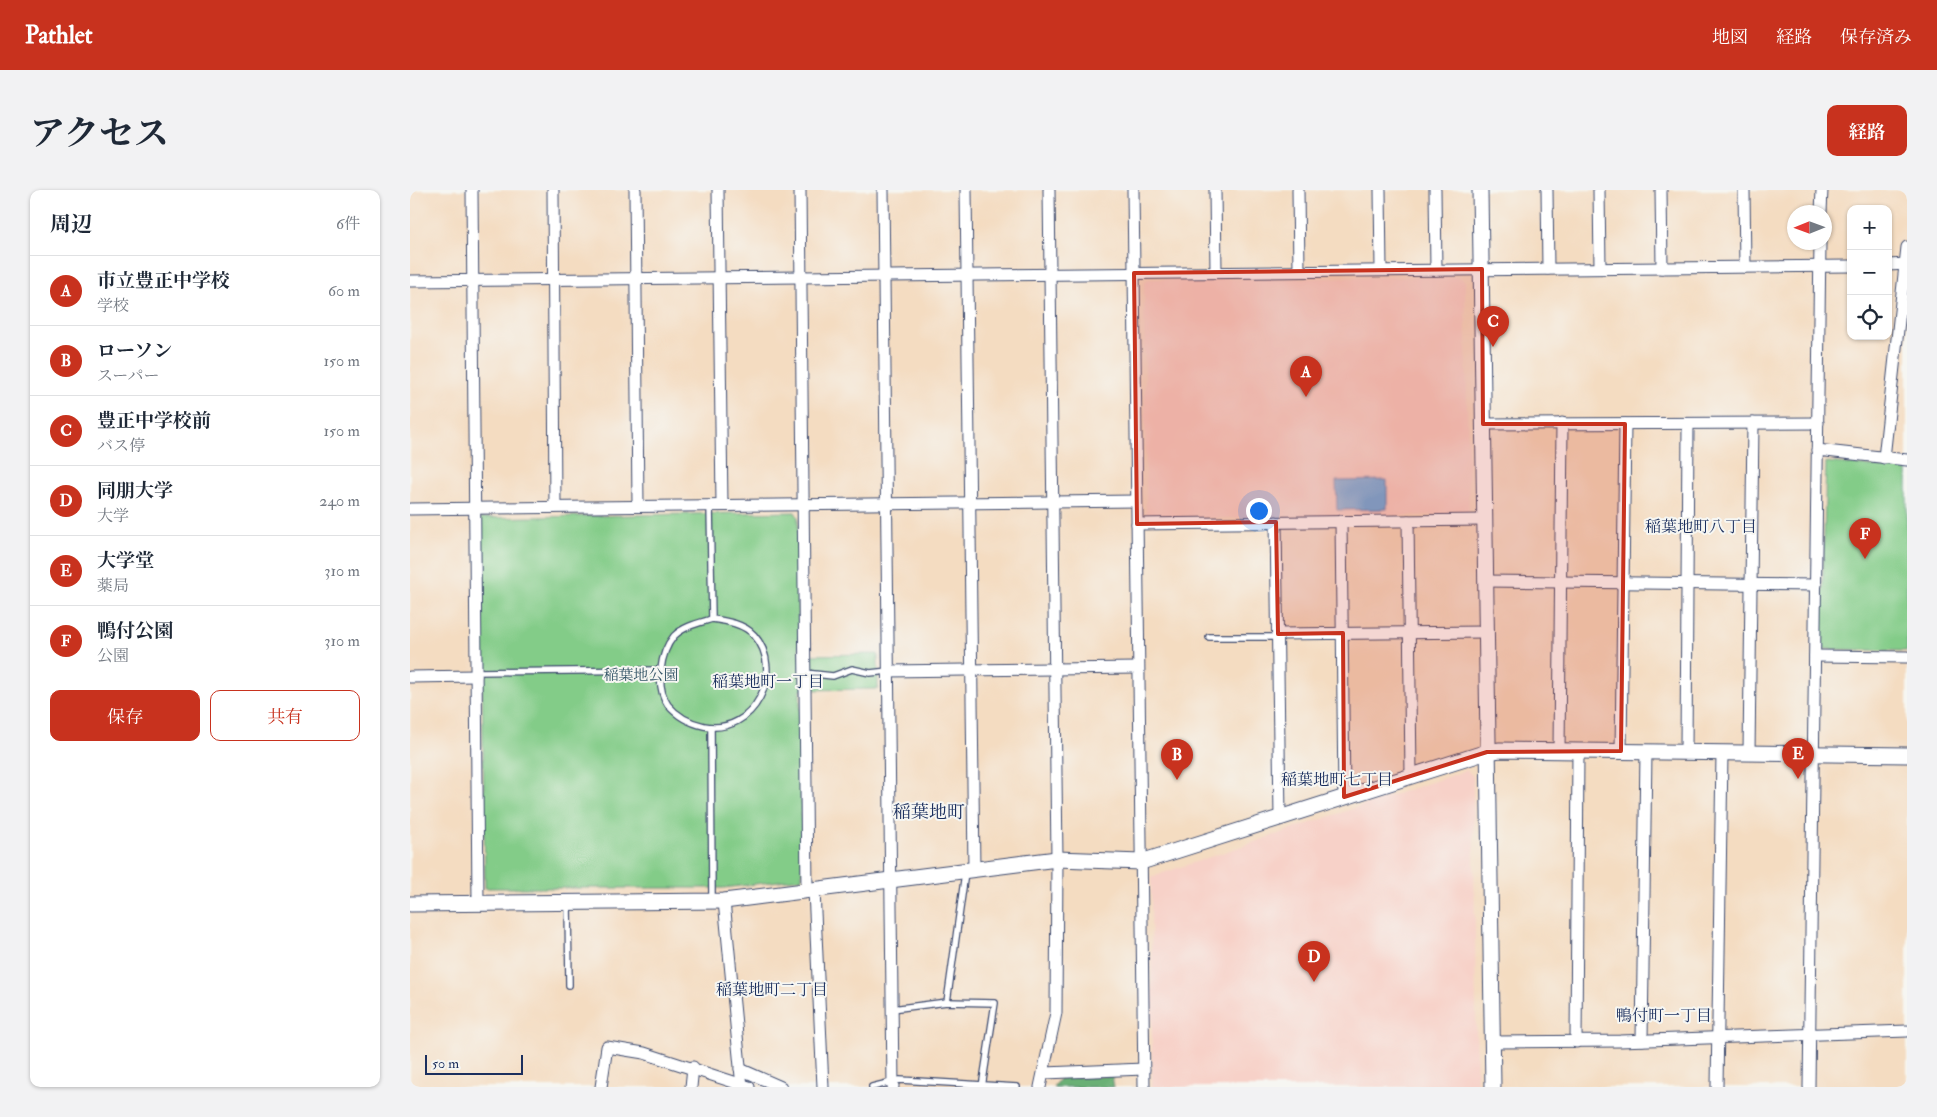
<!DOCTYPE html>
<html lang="ja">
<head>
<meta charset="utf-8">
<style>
  body { margin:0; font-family:"IM FELL Double Pica","Noto Serif JP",serif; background:#f2f2f3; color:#1f2937 }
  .controls { position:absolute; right:15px; top:15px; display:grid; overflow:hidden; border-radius:10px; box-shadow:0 1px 4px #0004 }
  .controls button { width:45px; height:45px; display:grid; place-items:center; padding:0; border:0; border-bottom:1px solid #e0e1e3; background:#fff; color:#1f2937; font:25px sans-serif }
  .compass { position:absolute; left:1377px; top:15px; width:45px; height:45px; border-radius:50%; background:#fff; box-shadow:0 1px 4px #0004; rotate:269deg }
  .scale { position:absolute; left:15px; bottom:12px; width:98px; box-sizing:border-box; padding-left:5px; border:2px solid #1b2f5e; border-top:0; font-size:14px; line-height:18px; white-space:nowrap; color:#1b2f5e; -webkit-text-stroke:4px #f6f6f2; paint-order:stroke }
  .you { position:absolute; left:848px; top:320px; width:18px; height:18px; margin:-12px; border:4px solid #fff; border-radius:50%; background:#1a73e8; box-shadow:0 0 0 8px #1a73e833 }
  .badge { display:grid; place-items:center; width:32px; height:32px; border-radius:50%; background:#c8321e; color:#fff; font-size:16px; font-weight:700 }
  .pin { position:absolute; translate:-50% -41px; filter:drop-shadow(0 1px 2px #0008) }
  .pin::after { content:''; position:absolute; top:26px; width:18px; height:15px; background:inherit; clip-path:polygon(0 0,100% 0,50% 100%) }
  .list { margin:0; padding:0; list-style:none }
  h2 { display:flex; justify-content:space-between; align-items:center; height:65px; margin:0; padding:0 20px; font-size:21px }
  h2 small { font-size:16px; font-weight:400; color:#747a83 }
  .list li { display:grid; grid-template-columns:32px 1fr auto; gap:15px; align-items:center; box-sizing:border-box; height:70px; padding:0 20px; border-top:1px solid #e0e1e3 }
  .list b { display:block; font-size:19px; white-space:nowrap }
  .list p { margin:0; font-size:16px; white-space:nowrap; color:#747a83 }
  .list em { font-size:16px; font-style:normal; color:#747a83 }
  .actions { display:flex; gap:10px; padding:15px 20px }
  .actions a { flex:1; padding:11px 0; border:1px solid #c8321e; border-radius:10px; text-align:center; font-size:18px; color:#c8321e }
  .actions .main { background:#c8321e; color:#fff }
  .icon { flex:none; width:28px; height:28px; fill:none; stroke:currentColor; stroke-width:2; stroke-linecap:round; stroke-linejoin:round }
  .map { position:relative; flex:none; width:1497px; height:897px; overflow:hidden; border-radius:10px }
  header { display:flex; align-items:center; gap:30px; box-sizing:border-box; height:70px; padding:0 25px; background:#c8321e; color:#fff }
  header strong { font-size:24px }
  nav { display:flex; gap:28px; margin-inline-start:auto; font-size:18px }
  .intro { display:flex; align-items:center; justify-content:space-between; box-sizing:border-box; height:120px; padding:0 30px }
  h1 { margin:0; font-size:35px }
  .button { padding:12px 22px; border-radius:10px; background:#c8321e; color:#fff; font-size:18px; font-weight:700 }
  main { display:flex; gap:30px; padding:0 30px }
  aside { flex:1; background:#fff; border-radius:10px; box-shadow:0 1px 4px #0004 }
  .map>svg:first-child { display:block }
  .built { fill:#f7d1c8 }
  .green { fill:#83cc88; stroke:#4f7e73 }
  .forest { fill:#6ab074; stroke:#427069 }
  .water { fill:#6fb0e3; stroke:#4570a0 }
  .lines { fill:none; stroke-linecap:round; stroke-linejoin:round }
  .lane-casing { stroke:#3c496d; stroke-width:8 }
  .street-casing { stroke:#3c496d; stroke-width:13 }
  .secondary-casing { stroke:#3c496d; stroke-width:17 }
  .lane { stroke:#fff; stroke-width:5.5 }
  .street { stroke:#fff; stroke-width:11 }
  .secondary { stroke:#fff; stroke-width:15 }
  .marked { fill:#c8321e; fill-opacity:0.2; stroke:#c8321e; stroke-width:4; stroke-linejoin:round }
  .labels { text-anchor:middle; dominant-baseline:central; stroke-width:4; stroke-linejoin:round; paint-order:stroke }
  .park-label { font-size:15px; fill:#355668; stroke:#f6f6f2 }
  .neighbourhood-label { font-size:16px; fill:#1b2f5e; stroke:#f6f6f2 }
  .quarter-label { font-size:18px; fill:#1b2f5e; stroke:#f6f6f2 }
</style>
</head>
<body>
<header>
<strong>Pathlet</strong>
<nav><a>地図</a><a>経路</a><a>保存済み</a></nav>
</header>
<div class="intro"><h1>アクセス</h1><a class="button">経路</a></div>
<main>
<aside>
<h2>周辺<small>6件</small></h2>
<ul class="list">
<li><span class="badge">A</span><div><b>市立豊正中学校</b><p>学校</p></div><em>60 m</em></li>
<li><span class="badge">B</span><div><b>ローソン</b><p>スーパー</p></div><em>150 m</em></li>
<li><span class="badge">C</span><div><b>豊正中学校前</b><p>バス停</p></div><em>150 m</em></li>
<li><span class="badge">D</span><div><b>同朋大学</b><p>大学</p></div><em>240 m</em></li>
<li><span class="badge">E</span><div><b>大学堂</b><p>薬局</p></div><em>310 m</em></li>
<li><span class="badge">F</span><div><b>鴨付公園</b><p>公園</p></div><em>310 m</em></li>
</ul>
<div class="actions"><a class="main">保存</a><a>共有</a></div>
</aside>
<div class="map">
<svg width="1497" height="897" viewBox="0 0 1497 897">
  <rect width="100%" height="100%" fill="#f6f6f2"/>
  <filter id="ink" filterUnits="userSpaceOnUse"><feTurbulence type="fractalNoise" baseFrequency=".02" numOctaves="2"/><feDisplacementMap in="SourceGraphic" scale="10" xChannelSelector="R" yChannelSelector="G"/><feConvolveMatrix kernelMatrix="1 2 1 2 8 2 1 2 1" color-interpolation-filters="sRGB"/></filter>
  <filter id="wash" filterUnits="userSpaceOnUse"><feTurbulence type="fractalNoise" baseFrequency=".0096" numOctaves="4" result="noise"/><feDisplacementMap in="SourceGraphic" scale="20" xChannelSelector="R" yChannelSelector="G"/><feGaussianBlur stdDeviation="1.12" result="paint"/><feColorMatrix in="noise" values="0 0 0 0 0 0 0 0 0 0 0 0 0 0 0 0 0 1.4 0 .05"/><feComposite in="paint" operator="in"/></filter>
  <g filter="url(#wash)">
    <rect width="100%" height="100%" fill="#f4dcc1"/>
    <g class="built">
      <polygon points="1049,87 1055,91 1059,321 1055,325 742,329 736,324 734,93 738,89"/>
      <polygon points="1057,580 1063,586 1067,897 742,897 741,687"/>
    </g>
    <g class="green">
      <polygon points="1416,272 1497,280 1497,461 1411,459"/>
      <polygon points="385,322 388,327 389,465 468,464 468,499 390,500 392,688 314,698 75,698 70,328"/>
    </g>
    <polygon class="forest" points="702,886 704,897 643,897 649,889 654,888"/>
    <polygon class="water" points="977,290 977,319 927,320 926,291"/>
  </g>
  <g filter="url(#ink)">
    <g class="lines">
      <g class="lane-casing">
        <g id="lane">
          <polyline points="300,315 302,429"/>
          <path d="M302,429c15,2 32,5 42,16 32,36 0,101 -50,91 -14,-3 -27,-10 -36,-21 -13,-19 -8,-52 6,-69 10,-10 25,-13 38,-17z"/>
          <polyline points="799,447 868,447"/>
          <polyline points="66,482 251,480"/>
          <polyline points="395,483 423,486 442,479 460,483 478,481"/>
          <polyline points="301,537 302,710"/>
          <polyline points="158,713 159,795"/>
          <polyline points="537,812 555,683"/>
          <polyline points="482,819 537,812 585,813 572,897"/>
          <polyline points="462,897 490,890 607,897"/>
        </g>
      </g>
      <g class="street-casing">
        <g id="street">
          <polyline points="62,0 68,713"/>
          <polyline points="143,0 145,317"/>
          <polyline points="225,0 228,316"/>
          <polyline points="308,0 312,315"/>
          <polyline points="390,0 397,700"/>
          <polyline points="473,0 483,897"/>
          <polyline points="556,0 564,680"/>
          <polyline points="723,0 734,897"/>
          <polyline points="805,0 806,82"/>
          <polyline points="888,0 889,81"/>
          <polyline points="970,0 971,80"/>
          <polyline points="1025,0 1026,80"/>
          <polyline points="1137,0 1138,79"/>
          <polyline points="1189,0 1190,78"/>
          <polyline points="1251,0 1252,78"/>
          <polyline points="1334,0 1335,77"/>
          <polyline points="1411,22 1412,0"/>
          <polyline points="1478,75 1497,74"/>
          <polyline points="0,91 1441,76"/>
          <polyline points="1073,234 1408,233"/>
          <polyline points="1407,260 1497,270"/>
          <polyline points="1474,268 1497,57"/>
          <polyline points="0,319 726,311"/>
          <polyline points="931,331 934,607"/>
          <polyline points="998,331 1001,586"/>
          <polyline points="866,332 870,628"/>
          <polyline points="727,334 1074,330"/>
          <polyline points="1075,391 1406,395"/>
          <polyline points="868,444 1075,442"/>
          <polyline points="1405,466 1497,467"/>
          <polyline points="478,481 728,478"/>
          <polyline points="0,487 66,486"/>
          <polyline points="1149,561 1152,233"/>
          <polyline points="1211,561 1215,234"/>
          <polyline points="1276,562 1278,234"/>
          <polyline points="1339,563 1343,233"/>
          <polyline points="404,700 413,897"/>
          <polyline points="314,711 332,897"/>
          <polyline points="1232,850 1236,562"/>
          <polyline points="1082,852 1210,851 1497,841"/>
          <polyline points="1166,852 1168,561"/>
          <polyline points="330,879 371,897"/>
          <polyline points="635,883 734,879"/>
          <polyline points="191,897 197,857 234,863 339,897"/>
          <polyline points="281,897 283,877"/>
          <polyline points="630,897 646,823 647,669 639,0"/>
          <polyline points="1307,897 1312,563"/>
          <polyline points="1399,897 1410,52"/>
        </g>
      </g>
      <g class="secondary-casing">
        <g id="secondary">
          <polyline points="1070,0 1083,897"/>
          <polyline points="0,714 314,711 647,669 731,672 1077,562 1090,560 1497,565"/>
        </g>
      </g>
      <use href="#lane" class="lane"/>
      <use href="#street" class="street"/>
      <use href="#secondary" class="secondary"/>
    </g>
  </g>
  <path class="marked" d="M1072,79l1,155h142l-4,327 -134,1 -143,45 -1,-164 -65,1 -2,-112 -139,2 -3,-251z"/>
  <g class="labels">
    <g class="park-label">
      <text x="231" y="485">稲葉地公園</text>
    </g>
    <g class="neighbourhood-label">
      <text x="1291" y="337">稲葉地町八丁目</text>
      <text x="358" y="492">稲葉地町一丁目</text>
      <text x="927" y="590">稲葉地町七丁目</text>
      <text x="362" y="800">稲葉地町二丁目</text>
      <text x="1254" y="826">鴨付町一丁目</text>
    </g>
    <g class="quarter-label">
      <text x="519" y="622">稲葉地町</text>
    </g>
  </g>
</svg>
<div class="controls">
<button>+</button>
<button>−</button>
<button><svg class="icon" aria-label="locate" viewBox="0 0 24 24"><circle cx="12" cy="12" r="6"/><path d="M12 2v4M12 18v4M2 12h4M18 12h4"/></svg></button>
</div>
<svg class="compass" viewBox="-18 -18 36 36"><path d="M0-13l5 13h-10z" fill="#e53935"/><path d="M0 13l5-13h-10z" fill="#747a83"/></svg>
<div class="scale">50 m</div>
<div class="you"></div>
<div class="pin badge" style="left:896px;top:207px">A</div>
<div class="pin badge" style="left:767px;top:590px">B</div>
<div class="pin badge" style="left:1083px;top:157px">C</div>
<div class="pin badge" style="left:904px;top:792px">D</div>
<div class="pin badge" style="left:1388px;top:589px">E</div>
<div class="pin badge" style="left:1455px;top:369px">F</div>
</div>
</main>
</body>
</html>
